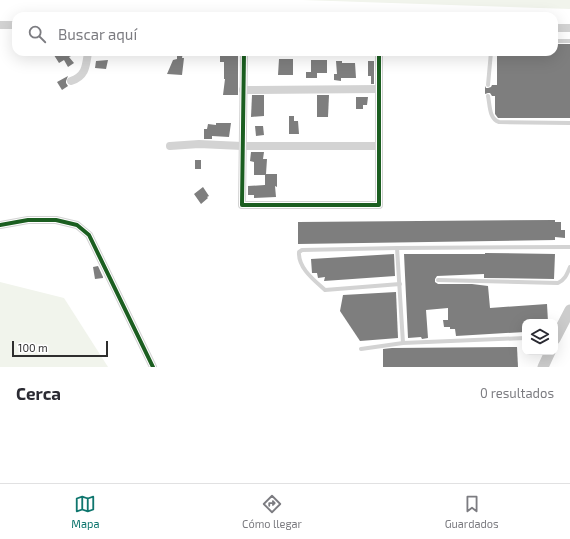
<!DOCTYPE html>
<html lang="es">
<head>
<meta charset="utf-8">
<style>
  body { margin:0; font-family:"Exo 2",sans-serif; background:#f2f2f3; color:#2b2b33 }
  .controls { position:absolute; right:12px; bottom:12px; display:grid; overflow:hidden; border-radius:8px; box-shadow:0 4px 16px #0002 }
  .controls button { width:36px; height:36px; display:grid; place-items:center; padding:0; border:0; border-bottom:1px solid #e1e1e2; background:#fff; color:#2b2b33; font:20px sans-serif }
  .scale { position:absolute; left:12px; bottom:10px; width:96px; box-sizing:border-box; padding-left:4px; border:2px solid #2e2e2e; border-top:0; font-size:11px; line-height:14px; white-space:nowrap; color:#2e2e2e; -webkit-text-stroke:3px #fff; paint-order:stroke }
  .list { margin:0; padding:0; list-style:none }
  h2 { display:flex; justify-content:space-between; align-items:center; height:52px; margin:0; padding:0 16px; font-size:17px }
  h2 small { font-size:13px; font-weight:400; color:#7c7c81 }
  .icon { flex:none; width:22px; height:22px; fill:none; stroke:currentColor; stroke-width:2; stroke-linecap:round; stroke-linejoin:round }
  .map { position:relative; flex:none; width:570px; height:367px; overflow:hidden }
  .search { position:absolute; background:#fff; box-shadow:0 4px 16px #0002; left:12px; right:12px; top:12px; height:44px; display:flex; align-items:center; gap:10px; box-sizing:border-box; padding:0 14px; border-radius:12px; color:#7c7c81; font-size:15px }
  .sheet { height:116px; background:#fff }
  nav { display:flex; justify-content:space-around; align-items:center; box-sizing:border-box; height:56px; border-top:1px solid #e1e1e2; background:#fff; font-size:11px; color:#7c7c81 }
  nav a { display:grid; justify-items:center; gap:2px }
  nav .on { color:#0f766e }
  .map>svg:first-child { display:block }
  .green { fill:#f1f4ec }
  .building { fill:#7e7e7e }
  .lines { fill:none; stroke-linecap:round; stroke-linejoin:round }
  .lane { stroke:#d3d3d3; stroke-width:4 }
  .street { stroke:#d3d3d3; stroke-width:8 }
  .secondary { stroke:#ccc; stroke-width:11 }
  .cycleway-casing { stroke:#fff; stroke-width:6 }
  .cycleway { stroke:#1b5e20; stroke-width:4 }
</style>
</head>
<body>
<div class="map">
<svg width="570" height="367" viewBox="0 0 570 367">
  <rect width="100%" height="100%" fill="#fff"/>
  <g class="green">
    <polygon points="302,0 570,0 570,9"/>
    <polygon points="0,282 64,298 108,367 0,367"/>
  </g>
  <g class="building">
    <polygon points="554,44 570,44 570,118 498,118 495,114 495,96 492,96 490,93 488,93 485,94 485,96 485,86 486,88 488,88 491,87 492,85 497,85 497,52 554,52"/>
    <polygon points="52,52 68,52 71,56 69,57 74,63 68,67 64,60 59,63"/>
    <polygon points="177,52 183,52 182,58 184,58 182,75 167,74 173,60 177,59"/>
    <polygon points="233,52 238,52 238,95 223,95 225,79 224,79 224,62 220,62 220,56 234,56"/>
    <polygon points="279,59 293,59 293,75 278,75"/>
    <polygon points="108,60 106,69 95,68 96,61"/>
    <polygon points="311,60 327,60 327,73 317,73 317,78 306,78 306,72 311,72"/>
    <polygon points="336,61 342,61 342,63 355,63 356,78 341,78 341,81 334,80 334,74 337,74"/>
    <polygon points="368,61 374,61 374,84 371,84 371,76 368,76"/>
    <polygon points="68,76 66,81 66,83 68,86 62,90 57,82"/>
    <polygon points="252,95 264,95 264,116 251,117"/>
    <polygon points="317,95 329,95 328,117 317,117"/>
    <polygon points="356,97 368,97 367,105 363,105 363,109 356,109"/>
    <polygon points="289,116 294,116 294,121 298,121 299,134 289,134"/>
    <polygon points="216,123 231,123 229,137 212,136 212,139 204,139 204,129 207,129 208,124 216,125"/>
    <polygon points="255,126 263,126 264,135 256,136"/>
    <polygon points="251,152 264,152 263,159 267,159 266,174 277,174 277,187 275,186 276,197 254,198 254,195 248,195 248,186 265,185 265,175 254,175 254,162 250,161"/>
    <rect x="195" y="160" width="6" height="9"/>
    <polygon points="203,187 209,196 207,197 208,198 201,204 194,194"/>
    <polygon points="555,220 555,222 561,222 561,230 565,230 565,238 555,237 555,240 298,244 298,222"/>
    <polygon points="485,253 555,254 554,279 484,278 484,274 437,276 435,279 435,282 438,284 472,284 488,286 490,308 547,304 548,322 525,322 525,332 456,336 455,329 450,329 450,327 444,327 443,320 448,320 448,308 426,310 428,338 422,339 421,337 408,338 404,254 485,254"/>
    <polygon points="394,254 395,276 324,281 325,277 318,278 317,273 312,273 311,259"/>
    <polygon points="98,266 103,277 103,278 95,279 93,267"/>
    <polygon points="396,292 398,338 360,341 340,311 343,295"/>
    <polygon points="517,347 518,367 383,367 383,349 392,348"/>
  </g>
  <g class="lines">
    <g class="lane">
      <polyline points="554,41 570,41"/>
      <polyline points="488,85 491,52"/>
      <path d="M488,96c2,9 1,23 11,26l71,1"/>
      <polyline points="397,248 403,343"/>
      <path d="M438,280l120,3c7,-3 9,-9 12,-16"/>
      <path d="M400,284l-75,6c-11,-10 -27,-22 -26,-38l3,-2 95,-2 173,-1"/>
      <polyline points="361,349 403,343 525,338"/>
    </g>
    <g class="street">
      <polyline points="0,25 16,25"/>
      <polyline points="554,28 570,28"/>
      <polyline points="244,52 242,205 379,205 379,52"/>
      <path d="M71,81c15,-5 15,-15 17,-29"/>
      <polyline points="243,90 379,89"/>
      <polyline points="170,146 199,144 242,146 379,146"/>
      <polyline points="0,225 28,220 56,220 77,225 89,235 153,367"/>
    </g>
    <g class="secondary">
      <polyline points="555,339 570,310"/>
      <polyline points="543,367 550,352"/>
    </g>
    <g class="cycleway-casing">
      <g id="cycleway">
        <polyline points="244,52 242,205 379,205 379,52"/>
        <polyline points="0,225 28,220 56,220 77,225 89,235 153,367"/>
      </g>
    </g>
    <use href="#cycleway" class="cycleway"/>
  </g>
</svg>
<div class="controls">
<button><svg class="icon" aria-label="layers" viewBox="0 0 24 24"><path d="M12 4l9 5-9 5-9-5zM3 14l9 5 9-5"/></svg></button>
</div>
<div class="scale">100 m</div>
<div class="search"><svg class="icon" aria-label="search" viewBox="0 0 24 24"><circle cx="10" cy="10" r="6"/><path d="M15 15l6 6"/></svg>Buscar aquí</div>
</div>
<section class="sheet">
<h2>Cerca<small>0 resultados</small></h2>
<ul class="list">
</ul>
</section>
<nav>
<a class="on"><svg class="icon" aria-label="map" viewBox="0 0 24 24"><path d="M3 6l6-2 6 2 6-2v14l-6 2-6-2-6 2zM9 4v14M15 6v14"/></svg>Mapa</a>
<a><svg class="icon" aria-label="directions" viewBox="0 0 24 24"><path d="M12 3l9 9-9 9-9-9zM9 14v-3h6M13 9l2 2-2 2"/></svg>Cómo llegar</a>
<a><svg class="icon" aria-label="saved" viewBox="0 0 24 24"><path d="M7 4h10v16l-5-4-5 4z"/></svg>Guardados</a>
</nav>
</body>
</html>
